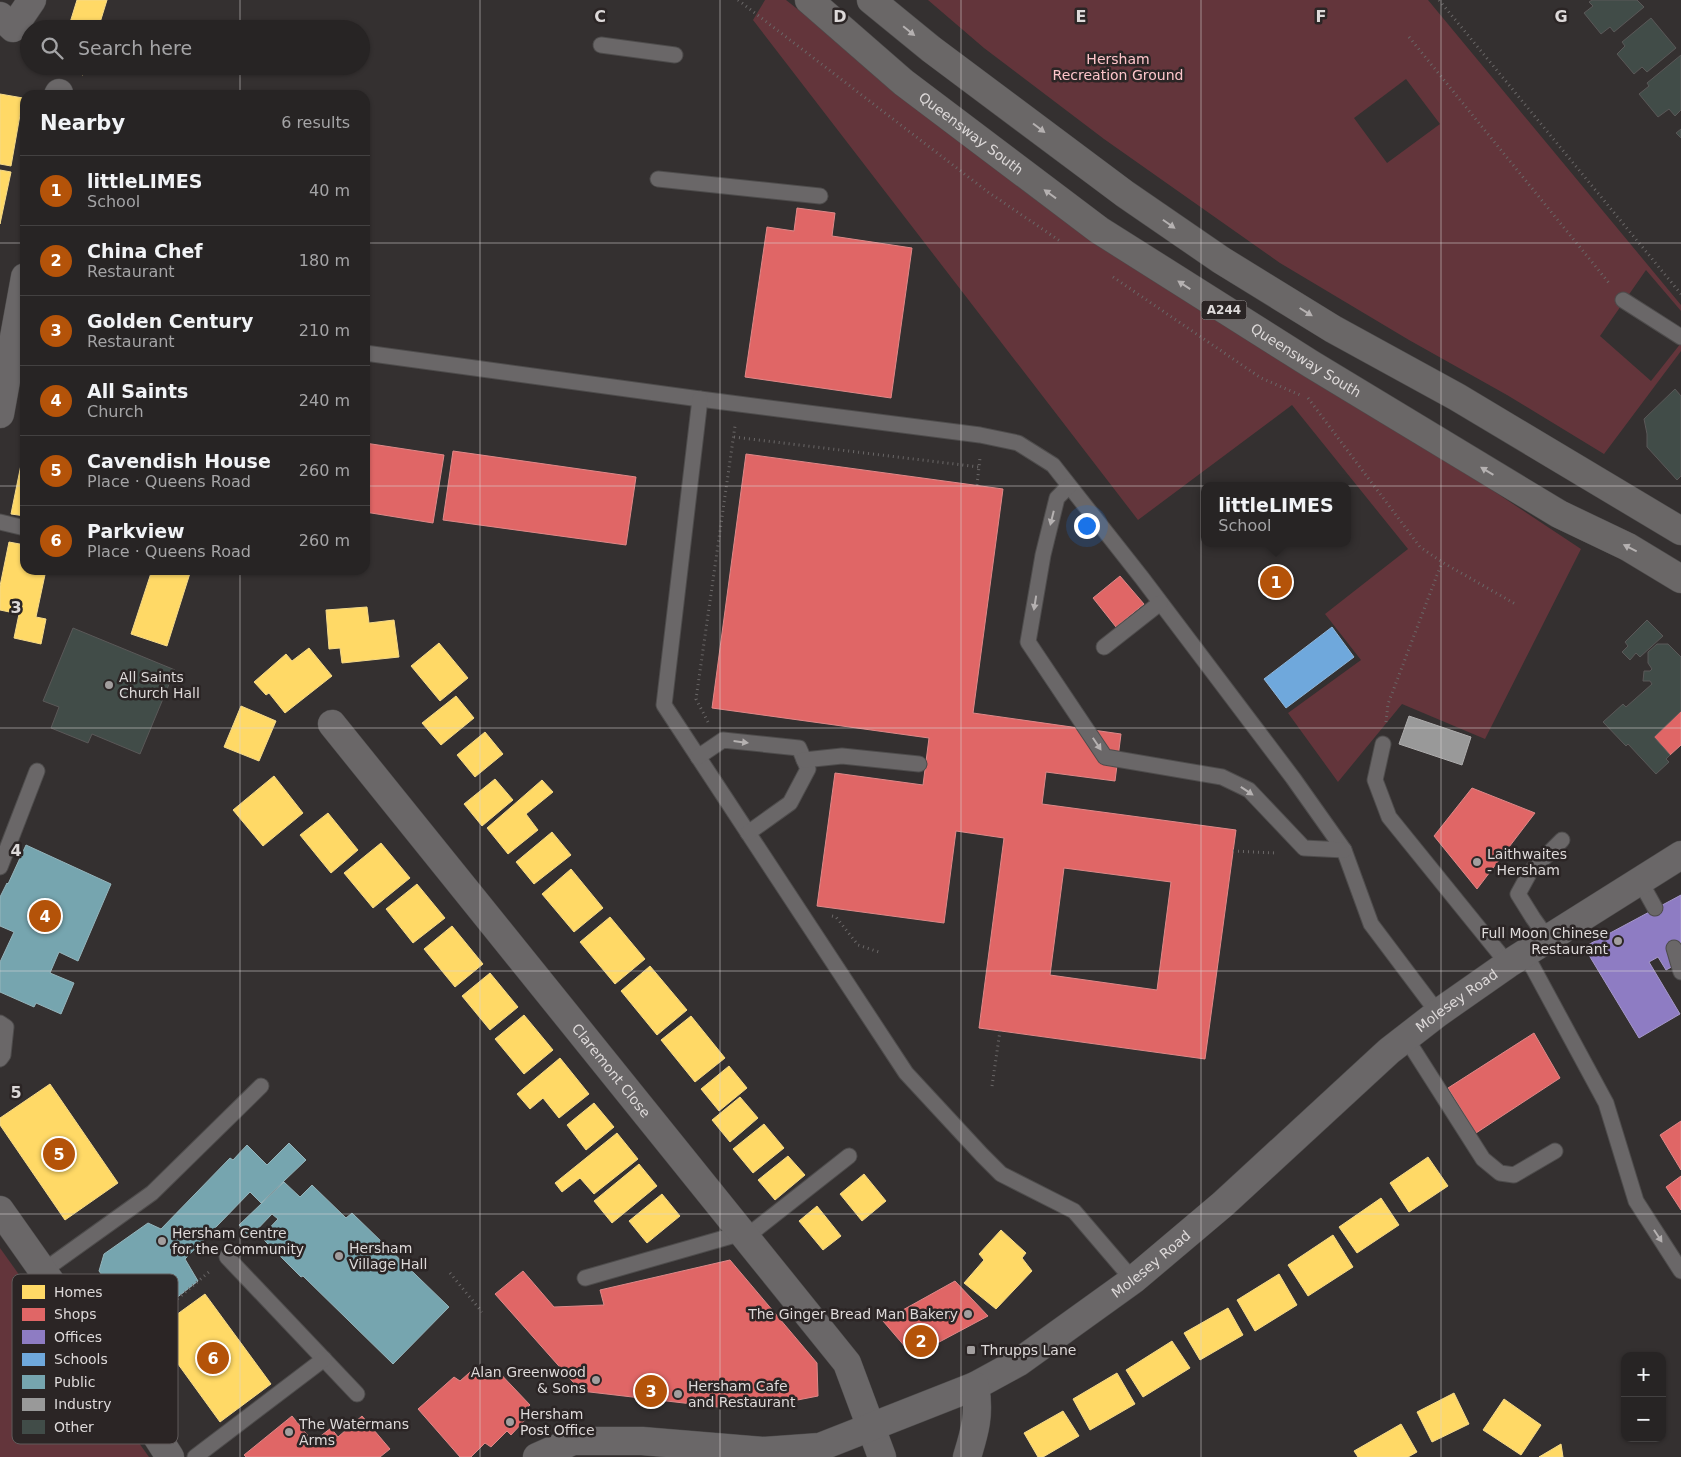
<!DOCTYPE html>
<html lang="en">
<head>
<meta charset="utf-8">
<style>
  body { margin:0; font-family:"DejaVu Sans",sans-serif; background:#333031; color:#f1f3f6 }
  .controls { position:absolute; right:15px; bottom:15px; display:grid; overflow:hidden; border-radius:10px; box-shadow:0 1px 4px #0004 }
  .controls button { width:45px; height:45px; display:grid; place-items:center; padding:0; border:0; border-bottom:1px solid #434141; background:#272424; color:#f1f3f6; font:25px sans-serif }
  .you { position:absolute; left:1086px; top:525px; width:18px; height:18px; margin:-12px; border:4px solid #fff; border-radius:50%; background:#1a73e8; box-shadow:0 0 0 8px #1a73e833 }
  .badge { display:grid; place-items:center; width:32px; height:32px; border-radius:50%; background:#b45309; color:#fff; font-size:16px; font-weight:700 }
  .pin { position:absolute; translate:-50% -50%; border:2px solid #fff; box-shadow:0 1px 5px #0006 }
  .popup { position:absolute; left:1201px; top:482px; width:150px; height:65px; box-sizing:border-box; display:grid; place-content:center; border-radius:10px; background:#272424; filter:drop-shadow(0 1px 4px #0005); font-size:16px; white-space:nowrap; color:#a4a4a6 }
  .popup b { font-size:19px; color:#f1f3f6 }
  .popup::after { content:''; position:absolute; left:50%; top:100%; margin-left:-10px; border:10px solid transparent; border-top-color:#272424 }
  .list { margin:0; padding:0; list-style:none }
  h2 { display:flex; justify-content:space-between; align-items:center; height:65px; margin:0; padding:0 20px; font-size:21px }
  h2 small { font-size:16px; font-weight:400; color:#a4a4a6 }
  .list li { display:grid; grid-template-columns:32px 1fr auto; gap:15px; align-items:center; box-sizing:border-box; height:70px; padding:0 20px; border-top:1px solid #434141 }
  .list b { display:block; font-size:19px; white-space:nowrap }
  .list p { margin:0; font-size:16px; white-space:nowrap; color:#a4a4a6 }
  .list em { font-size:16px; font-style:normal; color:#a4a4a6 }
  .icon { flex:none; width:28px; height:28px; fill:none; stroke:currentColor; stroke-width:2; stroke-linecap:round; stroke-linejoin:round }
  .map { position:relative; flex:none; width:1681px; height:1457px; overflow:hidden }
  .search { position:absolute; background:#272424; box-shadow:0 1px 4px #0004; left:20px; top:20px; width:350px; height:55px; display:flex; align-items:center; gap:12px; box-sizing:border-box; padding:0 18px; border-radius:28px; color:#a4a4a6; font-size:19px }
  .panel { position:absolute; background:#272424; box-shadow:0 1px 4px #0004; left:20px; top:90px; width:350px; height:485px; border-radius:15px }
  .map>svg:first-child { display:block }
  .green { fill:#63353b; fill-rule:evenodd }
  .homes { fill:#ffd966; stroke:#f5d988 }
  .shops { fill:#e06666; stroke:#df8888; fill-rule:evenodd }
  .offices { fill:#8e7cc3; stroke:#a698ca }
  .schools { fill:#6fa8dc; stroke:#90b7db }
  .public { fill:#76a5af; stroke:#95b5bc }
  .industry { fill:#999; stroke:#adacac }
  .building { fill:#414c48; stroke:#5a5858 }
  .lines { fill:none; stroke-linecap:round; stroke-linejoin:round }
  .service-casing { stroke:#4e4c4c; stroke-width:17 }
  .minor-casing { stroke:#4e4c4c; stroke-width:29 }
  .tertiary-casing { stroke:#4e4c4c; stroke-width:29 }
  .primary-casing { stroke:#4e4c4c; stroke-width:29 }
  .path { stroke:#6a6767; stroke-width:3; stroke-dasharray:1 4; stroke-linecap:butt }
  .service { stroke:#6a6768; stroke-width:15 }
  .minor { stroke:#6a6768; stroke-width:28 }
  .tertiary { stroke:#6a6768; stroke-width:28 }
  .primary { stroke:#6a6767; stroke-width:28 }
  .oneway { fill:#b5b1b1 }
  .grid { fill:none; stroke:#ddd9d9; stroke-width:1; stroke-opacity:0.55 }
  .poi-dot { fill:#a29e9e; stroke:#2b2525; stroke-width:2 }
  .labels { text-anchor:middle; dominant-baseline:central; stroke-width:5; stroke-linejoin:round; paint-order:stroke }
  .shield { fill:#2b2525; stroke:#a8a3a3; stroke-width:1 }
  .shield-label { font-size:12px; font-weight:bold; fill:#ddd9d9 }
  .park-label { font-size:14px; fill:#fdc5ca; stroke:#2b2525 }
  .street-label { font-size:14px; fill:#ddd9d9; stroke:#2b2525 }
  .poi-label { font-size:14px; fill:#ddd9d9; stroke:#2b2525; text-anchor:start }
  .key { fill:#2b2525; stroke:#605b5b; stroke-width:1 }
  .key-label { font-size:14px; fill:#ddd9d9 }
  .grid-label { font-size:16px; text-anchor:middle; font-weight:bold; fill:#ddd9d9; stroke:#2b2525; stroke-width:5; stroke-linejoin:round; paint-order:stroke }
</style>
</head>
<body>
<div class="map">
<svg width="1681" height="1457" viewBox="0 0 1681 1457">
  <rect width="100%" height="100%" fill="#343030"/>
  <g class="green">
    <polygon points="765,0 786,0 859,58 1314,372 1581,549 1485,739 1402,704 1338,782 1288,713 1361,660 1325,614 1408,549 1292,405 1138,520 753,20"/>
    <path d="M928,0h500l253,305v6l-35,-41 -46,66 51,45 30,-38v8l-77,103 -97,-59 -98,-55 -129,-77 -176,-124 -120,-91zM1406,79l34,45 -53,39 -33,-45z"/>
    <polygon points="0,1248 149,1457 0,1457"/>
  </g>
  <g class="homes">
    <polygon points="77,0 107,0 98,29 68,29"/>
    <polygon points="56,66 86,66 83,75"/>
    <polygon points="0,94 23,98 11,166 0,164"/>
    <polygon points="0,170 11,172 0,224"/>
    <polygon points="25,445 25,516 11,514"/>
    <polygon points="9,542 25,545 25,570 46,570 36,617 46,619 41,644 14,638 19,614 0,610 0,586"/>
    <polygon points="152,570 191,570 167,646 131,634"/>
    <polygon points="367,607 369,623 394,620 399,657 342,663 340,648 329,649 326,610"/>
    <polygon points="439,643 468,678 440,701 411,666"/>
    <polygon points="309,648 332,676 285,713 269,693 266,695 254,682 286,654 292,661"/>
    <polygon points="456,696 474,718 441,745 422,723"/>
    <polygon points="241,706 276,721 259,761 224,747"/>
    <polygon points="485,732 503,754 475,777 457,755"/>
    <polygon points="274,776 303,813 263,846 233,810"/>
    <polygon points="495,779 513,800 482,826 464,804"/>
    <polygon points="542,780 553,792 526,814 538,830 508,854 487,828"/>
    <polygon points="328,813 358,850 331,873 300,835"/>
    <polygon points="552,832 571,855 534,884 516,862"/>
    <polygon points="381,843 410,878 373,908 344,873"/>
    <polygon points="571,869 603,908 574,932 542,894"/>
    <polygon points="417,884 445,918 413,943 386,909"/>
    <polygon points="610,917 645,959 615,984 580,942"/>
    <polygon points="452,926 483,964 455,987 424,949"/>
    <polygon points="650,966 687,1010 657,1035 621,991"/>
    <polygon points="490,973 518,1007 490,1030 462,996"/>
    <polygon points="524,1015 553,1050 524,1074 495,1039"/>
    <polygon points="691,1016 725,1058 695,1082 661,1040"/>
    <polygon points="560,1058 589,1094 559,1118 543,1098 530,1109 517,1094"/>
    <polygon points="729,1066 747,1088 719,1111 701,1089"/>
    <polygon points="50,1084 118,1183 65,1220 0,1125 0,1118"/>
    <polygon points="740,1097 758,1118 730,1142 712,1120"/>
    <polygon points="594,1103 614,1127 586,1150 567,1125"/>
    <polygon points="764,1124 784,1148 753,1173 733,1149"/>
    <polygon points="617,1133 638,1159 594,1194 580,1178 562,1192 555,1183"/>
    <polygon points="788,1156 805,1175 775,1200 758,1180"/>
    <polygon points="1428,1157 1448,1186 1409,1212 1390,1183"/>
    <polygon points="639,1164 657,1186 612,1223 594,1201"/>
    <polygon points="864,1174 886,1201 862,1221 840,1194"/>
    <polygon points="662,1194 680,1216 647,1243 629,1221"/>
    <polygon points="1381,1198 1399,1225 1357,1253 1339,1227"/>
    <polygon points="817,1206 841,1236 823,1250 799,1221"/>
    <polygon points="1001,1230 1026,1253 1022,1258 1032,1271 996,1309 964,1283 984,1260 979,1254"/>
    <polygon points="1333,1235 1353,1267 1308,1296 1288,1265"/>
    <polygon points="1279,1274 1297,1305 1255,1331 1237,1300"/>
    <polygon points="205,1294 271,1384 220,1422 154,1331"/>
    <polygon points="1228,1308 1243,1335 1200,1360 1184,1333"/>
    <polygon points="1172,1341 1190,1368 1143,1397 1126,1370"/>
    <polygon points="1117,1373 1135,1404 1090,1430 1073,1399"/>
    <polygon points="1454,1393 1469,1424 1432,1442 1417,1412"/>
    <polygon points="1504,1399 1541,1425 1521,1455 1483,1430"/>
    <polygon points="1063,1411 1079,1436 1043,1457 1038,1457 1024,1433"/>
    <polygon points="1401,1424 1417,1452 1408,1457 1358,1457 1354,1451"/>
    <polygon points="1561,1444 1563,1457 1539,1457"/>
  </g>
  <g class="shops">
    <polygon points="797,208 835,213 832,236 912,248 891,398 745,377 767,227 794,231"/>
    <polygon points="365,443 444,455 433,523 365,512"/>
    <polygon points="453,451 636,477 626,545 443,520"/>
    <path d="M746,454l257,35 -30,224 148,21 -6,47 -69,-9 -4,32 194,26 -31,229 -226,-31 25,-190 -48,-7 -12,92 -127,-17 18,-133 88,12 6,-47 -217,-30zM1064,868l107,14 -14,108 -107,-15z"/>
    <polygon points="1120,576 1144,604 1116,627 1093,598"/>
    <polygon points="1681,711 1681,745 1670,755 1654,737"/>
    <polygon points="1472,788 1535,813 1477,889 1434,836"/>
    <polygon points="1534,1033 1560,1078 1476,1133 1448,1088"/>
    <polygon points="1681,1121 1681,1170 1660,1135"/>
    <polygon points="1681,1176 1681,1210 1666,1187"/>
    <polygon points="730,1260 817,1363 818,1396 777,1404 718,1407 581,1391 495,1294 523,1271 554,1307 604,1305 600,1290"/>
    <polygon points="955,1281 988,1316 913,1356 883,1321"/>
    <polygon points="477,1366 484,1375 494,1367 530,1405 520,1415 525,1420 511,1435 507,1431 491,1447 485,1443 471,1457 460,1457 418,1409 454,1377 460,1381"/>
    <polygon points="292,1416 313,1442 331,1428 338,1437 362,1416 390,1449 380,1457 246,1457 244,1455"/>
  </g>
  <polygon class="offices" points="1681,895 1681,951 1677,964 1666,970 1658,957 1649,962 1680,1014 1639,1038 1584,947"/>
  <polygon class="schools" points="1332,627 1354,657 1286,708 1264,679"/>
  <g class="public">
    <polygon points="26,845 111,884 78,961 59,952 50,973 74,983 61,1014 36,1003 34,1007 0,992 0,962 14,932 0,926 0,897 7,883 8,884"/>
    <polygon points="289,1143 306,1160 261,1203 250,1192 185,1259 198,1281 152,1317 131,1314 99,1271 104,1254 148,1223 161,1229 230,1158 233,1160 247,1145 267,1165"/>
    <polygon points="284,1182 300,1197 312,1185 346,1218 352,1213 449,1307 393,1364 303,1276 301,1277 261,1237 278,1219 272,1214 250,1237 239,1225"/>
  </g>
  <polygon class="industry" points="1409,716 1471,737 1462,765 1399,744"/>
  <g class="building">
    <polygon points="1592,0 1637,0 1644,7 1614,32 1610,27 1601,34 1584,13 1593,6 1589,2"/>
    <polygon points="1651,18 1676,48 1647,72 1642,67 1634,74 1617,54 1625,46 1622,42"/>
    <polygon points="1681,55 1681,110 1675,116 1669,109 1658,117 1639,94 1649,86 1647,83"/>
    <polygon points="1681,129 1681,138 1676,133"/>
    <polygon points="1675,389 1681,396 1681,476 1677,480 1647,447 1647,434 1644,419"/>
    <polygon points="1647,620 1663,636 1640,657 1636,653 1630,660 1622,652 1628,646 1625,642"/>
    <polygon points="73,628 175,670 140,754 92,734 88,743 51,728 59,707 43,701"/>
    <polygon points="1657,644 1668,644 1681,657 1681,711 1654,737 1670,755 1666,759 1669,762 1656,774 1628,744 1626,746 1603,722 1623,704 1626,707 1652,684 1650,681 1643,681 1644,671 1650,671 1652,669 1648,663 1648,652"/>
  </g>
  <g class="lines">
    <g class="service-casing">
      <g id="service">
        <polyline points="601,45 675,55"/>
        <polyline points="658,179 820,196"/>
        <polyline points="1623,300 1681,337"/>
        <polyline points="365,353 700,399 980,435 1018,443 1053,465 1142,578 1293,778 1344,850 1371,924 1438,1013"/>
        <polyline points="700,399 664,705 906,1073 982,1155 1001,1174 1074,1211 1133,1280"/>
        <polyline points="1069,486 1057,498 1043,555 1028,642 1105,757 1222,777 1249,790 1304,848 1344,850"/>
        <polyline points="0,522 25,528"/>
        <polyline points="1104,647 1160,603"/>
        <polyline points="1383,744 1375,780 1389,817 1508,964"/>
        <polyline points="698,757 723,740 799,748 808,769 790,803 748,833"/>
        <polyline points="804,760 842,756 919,764"/>
        <polyline points="0,867 37,771"/>
        <polyline points="1640,881 1655,908"/>
        <polyline points="1548,939 1533,918 1518,894 1530,872 1562,840"/>
        <polyline points="1674,948 1681,972"/>
        <polyline points="1525,953 1606,1103 1636,1201 1681,1271"/>
        <polyline points="0,1023 6,1027 3,1055 0,1059"/>
        <polyline points="1406,1038 1483,1159 1500,1173 1514,1175 1555,1151"/>
        <polyline points="746,1237 849,1156"/>
        <polyline points="227,1257 357,1394"/>
        <polyline points="43,1271 152,1193 261,1086"/>
        <polyline points="585,1278 742,1233"/>
        <polyline points="195,1457 324,1359"/>
      </g>
    </g>
    <g class="minor-casing">
      <g id="minor">
        <polyline points="0,16 13,28 32,0"/>
        <polyline points="58,95 59,93"/>
        <polyline points="0,414 25,277"/>
        <path id="s1" d="M332,724l515,639 35,94"/>
      </g>
    </g>
    <g class="tertiary-casing">
      <g id="tertiary">
        <polyline points="0,1210 129,1393 170,1457"/>
        <path id="s2" d="M537,1457l36,-16h69l122,10 56,-4 155,-61 44,-24 114,-82 90,-76 166,-153 49,-38 70,-49 173,-109"/>
        <path d="M967,1457c8,-26 13,-43 8,-71"/>
      </g>
    </g>
    <g class="primary-casing">
      <g id="primary">
        <path id="s3" d="M809,0l94,82 196,148 212,134 248,150 69,33 53,32"/>
        <polyline points="871,0 931,49 1125,194 1221,260 1333,329 1457,397 1681,531"/>
      </g>
    </g>
    <g class="path">
      <polyline points="738,0 988,192 1060,241"/>
      <polyline points="1439,0 1681,294"/>
      <polyline points="1409,37 1609,283"/>
      <polyline points="1113,277 1261,378 1300,395"/>
      <polyline points="1308,398 1420,547 1442,562 1517,605"/>
      <polyline points="734,437 979,467"/>
      <polyline points="977,485 980,458"/>
      <polyline points="708,722 696,699 735,426"/>
      <polyline points="1386,722 1388,704 1442,562"/>
      <polyline points="1233,851 1276,853"/>
      <polyline points="832,916 836,917 858,945 879,952"/>
      <polyline points="992,1086 1000,1031"/>
      <polyline points="450,1273 482,1312"/>
      <polyline points="128,1341 209,1272"/>
    </g>
    <use href="#service" class="service"/>
    <use href="#minor" class="minor"/>
    <use href="#tertiary" class="tertiary"/>
    <use href="#primary" class="primary"/>
  </g>
  <defs><path id="oneway-solid" d="M-6-.8H1V-3.2L6.5 0L1 3.2V.8H-6Z" transform="scale(1.25)"/></defs>
  <g class="oneway">
    <use href="#oneway-solid" transform="translate(909 31) rotate(39)"/>
    <use href="#oneway-solid" transform="translate(1039 128) rotate(37)"/>
    <use href="#oneway-solid" transform="translate(1050 194) rotate(-144)"/>
    <use href="#oneway-solid" transform="translate(1169 224) rotate(35)"/>
    <use href="#oneway-solid" transform="translate(1184 285) rotate(-147)"/>
    <use href="#oneway-solid" transform="translate(1306 312) rotate(32)"/>
    <use href="#oneway-solid" transform="translate(1487 471) rotate(-149)"/>
    <use href="#oneway-solid" transform="translate(1052 518) rotate(104)"/>
    <use href="#oneway-solid" transform="translate(1630 548) rotate(-153)"/>
    <use href="#oneway-solid" transform="translate(1035 603) rotate(99)"/>
    <use href="#oneway-solid" transform="translate(741 742) rotate(7)"/>
    <use href="#oneway-solid" transform="translate(1097 744) rotate(56)"/>
    <use href="#oneway-solid" transform="translate(1247 791) rotate(34)"/>
    <use href="#oneway-solid" transform="translate(1658 1236) rotate(57)"/>
  </g>
  <path class="grid" d="M240,0v29M480,0v1457M720,0v1457M961,0v1457M1201,0v1457M1441,0v1457M240,66v29M0,243h25M365,243h1316M0,486h25M365,486h1316M240,570v887M0,728h1681M0,971h1681M0,1214h1681"/>
  <g class="poi-dot">
    <circle cx="109" cy="685" r="5"/>
    <circle cx="1477" cy="862" r="5"/>
    <circle cx="1618" cy="941" r="5"/>
    <circle cx="162" cy="1241" r="5"/>
    <circle cx="339" cy="1256" r="5"/>
    <circle cx="968" cy="1314" r="5"/>
    <rect x="966" y="1345" width="10" height="10" rx="2.5"/>
    <circle cx="596" cy="1380" r="5"/>
    <circle cx="678" cy="1394" r="5"/>
    <circle cx="510" cy="1422" r="5"/>
    <circle cx="289" cy="1432" r="5"/>
  </g>
  <g class="labels">
    <rect class="shield" x="1201.5" y="300.5" width="45" height="19" rx="4"/>
    <g class="shield-label">
      <text x="1224" y="310">A244</text>
    </g>
    <g class="park-label">
      <text x="1118" y="59">Hersham<tspan x="1118" dy="16">Recreation Ground</tspan></text>
    </g>
    <g class="street-label">
      <text stroke="none"><textPath href="#s3" startOffset="210">Queensway South</textPath></text>
      <text stroke="none"><textPath href="#s3" startOffset="615">Queensway South</textPath></text>
      <text stroke="none"><textPath href="#s2" startOffset="1072">Molesey Road</textPath></text>
      <text stroke="none"><textPath href="#s1" startOffset="445">Claremont Close</textPath></text>
      <text stroke="none"><textPath href="#s2" startOffset="668">Molesey Road</textPath></text>
    </g>
    <g class="poi-label">
      <text x="119" y="677">All Saints<tspan x="119" dy="16">Church Hall</tspan></text>
      <text x="1487" y="854">Laithwaites<tspan x="1487" dy="16">- Hersham</tspan></text>
      <text x="1608" y="933" text-anchor="end">Full Moon Chinese<tspan x="1608" dy="16">Restaurant</tspan></text>
      <text x="172" y="1233">Hersham Centre<tspan x="172" dy="16">for the Community</tspan></text>
      <text x="349" y="1248">Hersham<tspan x="349" dy="16">Village Hall</tspan></text>
      <text x="958" y="1314" text-anchor="end">The Ginger Bread Man Bakery</text>
      <text x="981" y="1350">Thrupps Lane</text>
      <text x="586" y="1372" text-anchor="end">Alan Greenwood<tspan x="586" dy="16">&amp; Sons</tspan></text>
      <text x="688" y="1386">Hersham Cafe<tspan x="688" dy="16">and Restaurant</tspan></text>
      <text x="520" y="1414">Hersham<tspan x="520" dy="16">Post Office</tspan></text>
      <text x="299" y="1424">The Watermans<tspan x="299" dy="16">Arms</tspan></text>
    </g>
  </g>
  <rect x="12" y="1274" width="166" height="170" rx="8" class="key"/>
  <rect x="22" y="1285" width="23" height="14" fill="#ffd966"/>
  <rect x="22" y="1308" width="23" height="13" fill="#e06666"/>
  <rect x="22" y="1330" width="23" height="14" fill="#8e7cc3"/>
  <rect x="22" y="1353" width="23" height="13" fill="#6fa8dc"/>
  <rect x="22" y="1375" width="23" height="14" fill="#76a5af"/>
  <rect x="22" y="1398" width="23" height="13" fill="#999"/>
  <rect x="22" y="1420" width="23" height="14" fill="#414c48"/>
  <g class="key-label">
    <text x="54" y="1297">Homes</text>
    <text x="54" y="1319">Shops</text>
    <text x="54" y="1342">Offices</text>
    <text x="54" y="1364">Schools</text>
    <text x="54" y="1387">Public</text>
    <text x="54" y="1409">Industry</text>
    <text x="54" y="1432">Other</text>
  </g>
  <g class="grid-label">
    <text x="600" y="22">C</text>
    <text x="840" y="22">D</text>
    <text x="1081" y="22">E</text>
    <text x="1321" y="22">F</text>
    <text x="1561" y="22">G</text>
    <text x="16" y="613">3</text>
    <text x="16" y="856">4</text>
    <text x="16" y="1098">5</text>
  </g>
</svg>
<div class="controls">
<button>+</button>
<button>−</button>
</div>
<div class="you"></div>
<div class="pin badge" style="left:1276px;top:582px">1</div>
<div class="popup"><b>littleLIMES</b>School</div>
<div class="pin badge" style="left:921px;top:1341px">2</div>
<div class="pin badge" style="left:651px;top:1391px">3</div>
<div class="pin badge" style="left:45px;top:916px">4</div>
<div class="pin badge" style="left:59px;top:1154px">5</div>
<div class="pin badge" style="left:213px;top:1358px">6</div>
<div class="search"><svg class="icon" aria-label="search" viewBox="0 0 24 24"><circle cx="10" cy="10" r="6"/><path d="M15 15l6 6"/></svg>Search here</div>
<section class="panel">
<h2>Nearby<small>6 results</small></h2>
<ul class="list">
<li><span class="badge">1</span><div><b>littleLIMES</b><p>School</p></div><em>40 m</em></li>
<li><span class="badge">2</span><div><b>China Chef</b><p>Restaurant</p></div><em>180 m</em></li>
<li><span class="badge">3</span><div><b>Golden Century</b><p>Restaurant</p></div><em>210 m</em></li>
<li><span class="badge">4</span><div><b>All Saints</b><p>Church</p></div><em>240 m</em></li>
<li><span class="badge">5</span><div><b>Cavendish House</b><p>Place · Queens Road</p></div><em>260 m</em></li>
<li><span class="badge">6</span><div><b>Parkview</b><p>Place · Queens Road</p></div><em>260 m</em></li>
</ul>
</section>
</div>
</body>
</html>
